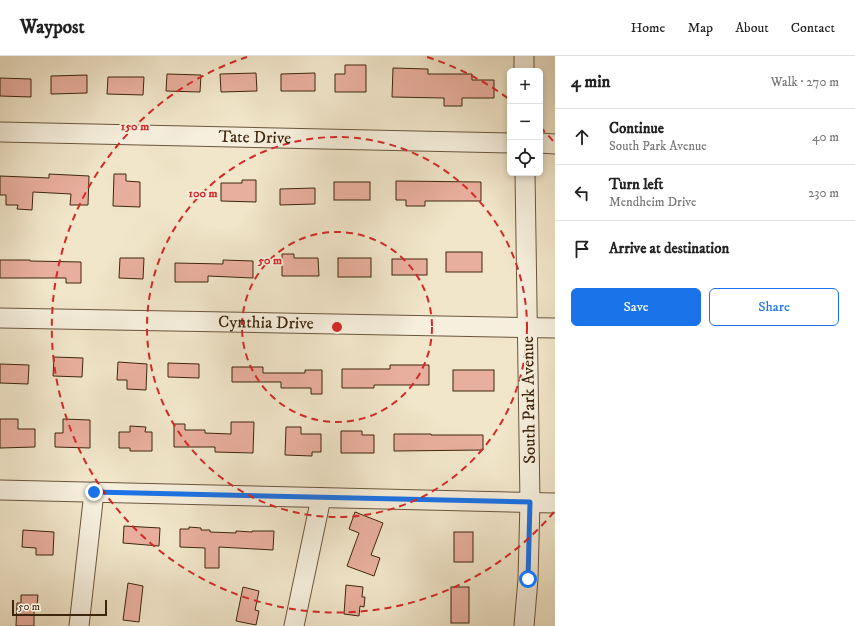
<!DOCTYPE html>
<html lang="en">
<head>
<meta charset="utf-8">
<style>
  body { margin:0; font-family:"IM FELL DW Pica",serif; background:#f6f6f6; color:#222 }
  .controls { position:absolute; right:12px; top:12px; display:grid; overflow:hidden; border-radius:6px; box-shadow:0 2px 6px #0003 }
  .controls button { width:36px; height:36px; display:grid; place-items:center; padding:0; border:0; border-bottom:1px solid #e0e0e0; background:#fff; color:#222; font:20px sans-serif }
  .scale { position:absolute; left:12px; bottom:10px; width:95px; box-sizing:border-box; padding-left:4px; border:2px solid #3e260d; border-top:0; font-size:11px; line-height:14px; white-space:nowrap; color:#3e260d; -webkit-text-stroke:3px #f6efdd; paint-order:stroke }
  .stop { position:absolute; width:12px; height:12px; margin:-9px; border:3px solid #1a73e8; border-radius:50%; background:#fff }
  .stop.end { background:#1a73e8; border-color:#fff; box-shadow:0 1px 4px #0008 }
  .list { margin:0; padding:0; list-style:none }
  h2 { display:flex; justify-content:space-between; align-items:center; height:52px; margin:0; padding:0 16px; font-size:17px }
  h2 small { font-size:13px; font-weight:400; color:#767676 }
  .list li { display:grid; grid-template-columns:26px 1fr auto; gap:12px; align-items:center; box-sizing:border-box; height:56px; padding:0 16px; border-top:1px solid #e0e0e0 }
  .list b { display:block; font-size:15px; white-space:nowrap }
  .list p { margin:0; font-size:13px; white-space:nowrap; color:#767676 }
  .list em { font-size:13px; font-style:normal; color:#767676 }
  .actions { display:flex; gap:8px; padding:12px 16px }
  .actions a { flex:1; padding:9px 0; border:1px solid #1a73e8; border-radius:6px; text-align:center; font-size:14px; color:#1a73e8 }
  .actions .main { background:#1a73e8; color:#fff }
  .icon { flex:none; width:22px; height:22px; fill:none; stroke:currentColor; stroke-width:2; stroke-linecap:round; stroke-linejoin:round }
  .map { position:relative; flex:none; width:555px; height:570px; overflow:hidden }
  header { display:flex; align-items:center; gap:24px; box-sizing:border-box; height:56px; padding:0 20px; background:#fff; border-bottom:1px solid #e0e0e0 }
  header strong { font-size:19px }
  nav { display:flex; gap:22px; margin-inline-start:auto; font-size:14px }
  main { display:flex }
  aside { flex:1; background:#fff }
  .map>svg:first-child { display:block }
  .building { fill:#e9af9e; stroke:#3e260d }
  .lines { fill:none; stroke-linecap:round; stroke-linejoin:round }
  .minor-casing { stroke:#6b563c; stroke-width:21 }
  .minor { stroke:#f6efdd; stroke-width:19 }
  .route { stroke:#1a73e8; stroke-width:5 }
  .ring { fill:none; stroke:#d62828; stroke-width:2; stroke-dasharray:7 5 }
  .labels { text-anchor:middle; dominant-baseline:central; stroke-width:3.5; stroke-linejoin:round; paint-order:stroke }
  .street-label { font-size:17px; fill:#3e260d; stroke:#f6efdd }
  .centre { fill:#d62828; stroke:#f6efdd; stroke-width:2 }
  .ring-label { font-size:12px; text-anchor:middle; font-weight:bold; fill:#d62828; stroke:#f6efdd; stroke-width:3.5; stroke-linejoin:round; paint-order:stroke }
</style>
</head>
<body>
<header>
<strong>Waypost</strong>
<nav><a>Home</a><a>Map</a><a>About</a><a>Contact</a></nav>
</header>
<main>
<div class="map">
<svg width="555" height="570" viewBox="0 0 555 570">
  <rect width="100%" height="100%" fill="#f1e6ca"/>
  <filter id="stains"><feTurbulence type="fractalNoise" baseFrequency=".005" numOctaves="4"/><feColorMatrix values="0 0 0 0 .2 0 0 0 0 .09 0 0 0 0 .02 0 0 0 .5 -.17"/></filter>
  <radialGradient id="worn" r=".72"><stop offset=".6" stop-color="#630" stop-opacity="0"/><stop offset="1" stop-color="#630" stop-opacity=".3"/></radialGradient>
  <g class="building">
    <polygon points="345,9 366,9 366,36 335,36 335,18 345,18"/>
    <polygon points="393,12 428,13 428,18 472,18 472,24 494,24 494,42 462,42 462,50 444,50 444,42 392,41"/>
    <polygon points="256,17 257,35 221,36 220,18"/>
    <polygon points="315,17 315,35 281,35 281,18"/>
    <polygon points="167,18 201,19 200,36 166,35"/>
    <polygon points="87,19 87,37 51,38 51,20"/>
    <polygon points="108,21 144,21 143,39 107,38"/>
    <polygon points="0,22 31,23 31,41 0,40"/>
    <polygon points="49,118 89,120 88,149 70,149 71,138 33,136 32,154 17,153 18,149 6,149 6,139 0,139 0,120 49,122"/>
    <polygon points="114,118 126,118 126,125 140,126 140,151 113,150"/>
    <polygon points="242,124 256,124 256,146 221,145 221,127 242,127"/>
    <polygon points="396,125 481,126 481,145 425,145 425,150 406,150 406,144 396,144"/>
    <rect x="334" y="126" width="36" height="18"/>
    <polygon points="315,132 315,148 280,149 280,133"/>
    <rect x="446" y="196" width="36" height="20"/>
    <polygon points="282,198 294,198 294,202 318,202 319,220 282,220"/>
    <polygon points="120,202 144,202 143,223 119,222"/>
    <rect x="338" y="202" width="33" height="19"/>
    <rect x="392" y="203" width="35" height="16"/>
    <polygon points="0,204 30,204 30,205 81,206 81,227 66,227 66,222 0,222"/>
    <polygon points="223,204 253,205 253,222 208,220 208,226 175,226 175,207 223,208"/>
    <polygon points="54,301 83,302 82,321 53,320"/>
    <polygon points="118,306 147,308 146,334 127,333 127,324 117,324"/>
    <polygon points="168,307 199,308 199,322 168,321"/>
    <polygon points="0,308 29,309 28,328 0,327"/>
    <polygon points="390,309 429,309 429,329 374,329 374,332 342,332 342,313 390,313"/>
    <polygon points="232,311 263,311 263,317 305,317 305,314 322,314 322,338 311,338 311,332 281,332 281,326 232,326"/>
    <rect x="453" y="314" width="41" height="21"/>
    <polygon points="0,363 18,363 18,373 35,373 35,391 0,392"/>
    <polygon points="63,363 90,364 90,392 55,391 55,377 63,377"/>
    <polygon points="231,366 254,366 253,397 215,396 215,391 174,391 174,368 185,368 185,374 205,374 205,377 231,378"/>
    <polygon points="130,370 146,371 145,376 152,376 152,395 130,395 130,392 119,392 119,376 130,376"/>
    <polygon points="286,371 301,371 301,378 321,378 321,396 312,396 312,400 285,399"/>
    <polygon points="341,375 362,375 362,379 374,379 374,397 341,397"/>
    <polygon points="394,378 431,378 431,379 483,379 483,394 394,395"/>
    <polygon points="355,456 383,467 371,499 380,502 374,520 347,510 359,477 349,473"/>
    <polygon points="124,470 160,472 159,490 123,487"/>
    <polygon points="189,471 201,472 201,474 210,474 210,476 236,477 236,475 252,476 252,475 274,475 273,494 219,491 219,512 205,512 205,492 180,491 180,473 189,473"/>
    <polygon points="23,474 54,476 53,499 36,499 36,492 22,491"/>
    <rect x="454" y="476" width="19" height="30"/>
    <polygon points="128,527 143,530 139,566 123,564"/>
    <polygon points="346,529 363,531 362,541 365,541 364,551 360,550 359,560 344,558"/>
    <polygon points="243,531 259,535 255,554 259,555 256,569 236,565"/>
    <rect x="451" y="531" width="18" height="36"/>
    <polygon points="21,539 38,539 37,550 34,550 34,570 16,570 17,547 21,547"/>
  </g>
  <g class="lines">
    <g class="minor-casing">
      <g id="minor">
        <polyline points="524,0 524,15"/>
        <path id="s1" d="M0,76l510,11"/>
        <polyline points="540,87 555,88"/>
        <path id="s2" d="M0,262l555,10"/>
        <polyline points="0,434 555,447"/>
        <polyline points="79,570 94,436"/>
        <polyline points="294,570 321,442"/>
        <polyline points="524,570 528,523 530,446 525,117"/>
      </g>
    </g>
    <use href="#minor" class="minor"/>
  </g>
  <g class="lines">
    <polyline class="route" points="94,436 530,446 528,523"/>
  </g>
  <g class="ring">
    <circle cx="337" cy="271" r="95"/>
    <circle cx="337" cy="271" r="190"/>
    <path d="M554 456A285 285 0 1 1 247 1M427 1A285 285 0 0 1 509 43M540 71A285 285 0 0 1 554 86"/>
  </g>
  <g class="labels">
    <g class="street-label">
      <text stroke="none"><textPath href="#s1" startOffset="255">Tate Drive</textPath></text>
      <text stroke="none"><textPath href="#s2" startOffset="266">Cynthia Drive</textPath></text>
      <text transform="translate(529 344) rotate(-91)">South Park Avenue</text>
    </g>
  </g>
  <circle cx="337" cy="271" r="6" class="centre"/>
  <g class="ring-label">
    <text x="135" y="74">150 m</text>
    <text x="203" y="141">100 m</text>
    <text x="270" y="208">50 m</text>
  </g>
  <rect width="100%" height="100%" filter="url(#stains)"/>
  <rect width="100%" height="100%" fill="url(#worn)"/>
</svg>
<div class="controls">
<button>+</button>
<button>−</button>
<button><svg class="icon" aria-label="locate" viewBox="0 0 24 24"><circle cx="12" cy="12" r="6"/><path d="M12 2v4M12 18v4M2 12h4M18 12h4"/></svg></button>
</div>
<div class="scale">50 m</div>
<div class="stop" style="left:528px;top:523px"></div>
<div class="stop end" style="left:94px;top:436px"></div>
</div>
<aside>
<h2>4 min<small>Walk · 270 m</small></h2>
<ul class="list">
<li><svg class="icon" aria-label="ahead" viewBox="0 0 24 24"><path d="M12 20V5M6 11l6-6 6 6"/></svg><div><b>Continue</b><p>South Park Avenue</p></div><em>40 m</em></li>
<li><svg class="icon" aria-label="left" viewBox="0 0 24 24"><path d="M17 20v-9H6M10 6l-5 5 5 5"/></svg><div><b>Turn left</b><p>Mendheim Drive</p></div><em>230 m</em></li>
<li><svg class="icon" aria-label="arrive" viewBox="0 0 24 24"><path d="M6 21V4h12l-3 4 3 4H6"/></svg><div><b>Arrive at destination</b></div></li>
</ul>
<div class="actions"><a class="main">Save</a><a>Share</a></div>
</aside>
</main>
</body>
</html>
